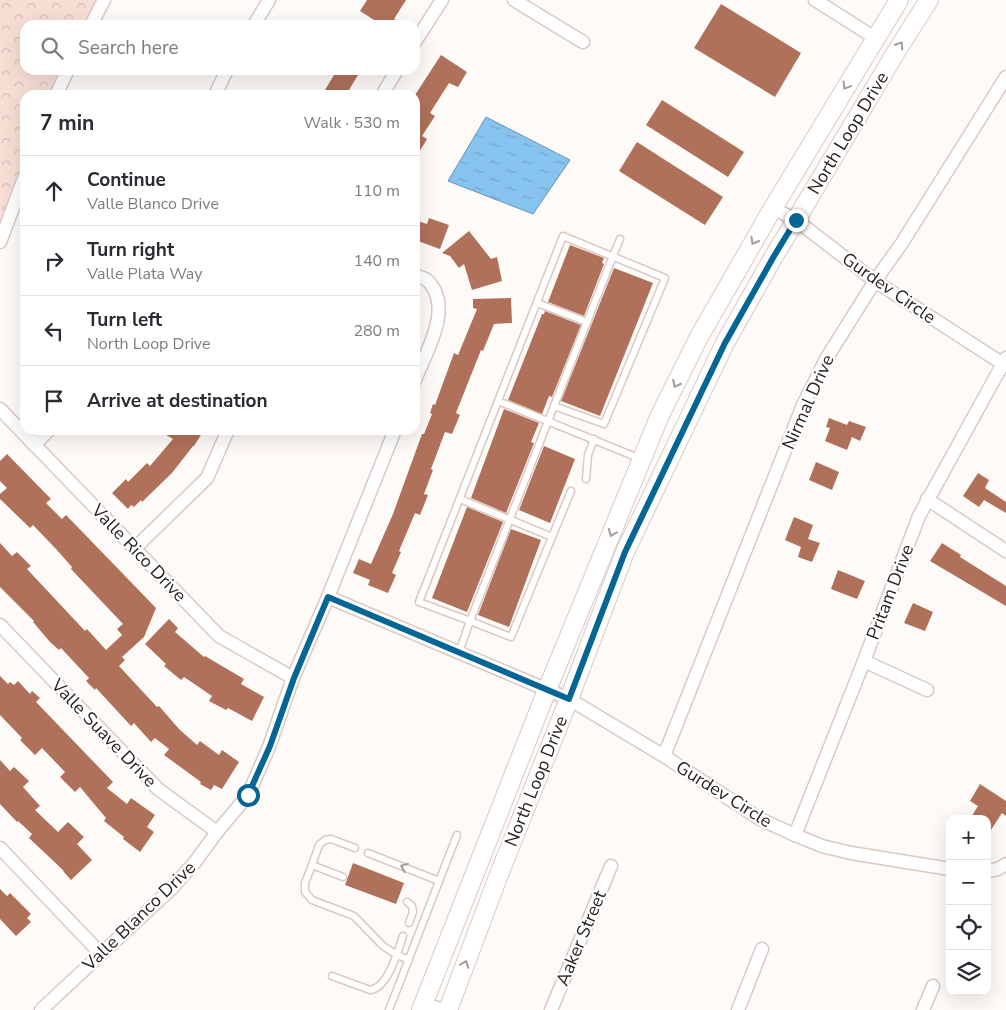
<!DOCTYPE html>
<html lang="en">
<head>
<meta charset="utf-8">
<style>
  body { margin:0; font-family:"Nunito Sans",sans-serif; background:#f7f7f7; color:#2b2b33 }
  .controls { position:absolute; right:15px; bottom:15px; display:grid; overflow:hidden; border-radius:10px; box-shadow:0 5px 20px #0002 }
  .controls button { width:45px; height:45px; display:grid; place-items:center; padding:0; border:0; border-bottom:1px solid #e1e1e2; background:#fff; color:#2b2b33; font:25px sans-serif }
  .stop { position:absolute; width:15px; height:15px; margin:-11px; border:4px solid #056595; border-radius:50%; background:#fff }
  .stop.end { background:#056595; border-color:#fff; box-shadow:0 1px 5px #0008 }
  .list { margin:0; padding:0; list-style:none }
  h2 { display:flex; justify-content:space-between; align-items:center; height:65px; margin:0; padding:0 20px; font-size:21px }
  h2 small { font-size:16px; font-weight:400; color:#7c7c81 }
  .list li { display:grid; grid-template-columns:32px 1fr auto; gap:15px; align-items:center; box-sizing:border-box; height:70px; padding:0 20px; border-top:1px solid #e1e1e2 }
  .list b { display:block; font-size:19px; white-space:nowrap }
  .list p { margin:0; font-size:16px; white-space:nowrap; color:#7c7c81 }
  .list em { font-size:16px; font-style:normal; color:#7c7c81 }
  .icon { flex:none; width:28px; height:28px; fill:none; stroke:currentColor; stroke-width:2; stroke-linecap:round; stroke-linejoin:round }
  .map { position:relative; flex:none; width:1006px; height:1010px; overflow:hidden }
  .search { position:absolute; background:#fff; box-shadow:0 5px 20px #0002; left:20px; top:20px; width:400px; height:55px; display:flex; align-items:center; gap:12px; box-sizing:border-box; padding:0 18px; border-radius:15px; color:#7c7c81; font-size:19px }
  .panel { position:absolute; background:#fff; box-shadow:0 5px 20px #0002; left:20px; top:90px; width:400px; height:345px; border-radius:15px }
  .map>svg:first-child { display:block }
  .park { fill:url(#park-crowns) }
  .water { fill:url(#water-ripples); stroke:#6a93b0 }
  .building { fill:#b0715a }
  .lines { fill:none; stroke-linecap:round; stroke-linejoin:round }
  .service-casing { stroke:#dbc9c3; stroke-width:9 }
  .minor-casing { stroke:#dbc9c3; stroke-width:15 }
  .secondary-casing { stroke:#dbc9c3; stroke-width:20 }
  .service { stroke:#fff; stroke-width:6 }
  .minor { stroke:#fff; stroke-width:12 }
  .secondary { stroke:#fff; stroke-width:18 }
  .oneway { stroke:#9f9c9b }
  .route { stroke:#056595; stroke-width:6 }
  .labels { text-anchor:middle; dominant-baseline:central; stroke-width:4.5; stroke-linejoin:round; paint-order:stroke }
  .street-label { font-size:18px; fill:#292220; stroke:#fff }
</style>
</head>
<body>
<div class="map">
<svg width="1006" height="1010" viewBox="0 0 1006 1010">
  <defs>
    <pattern id="park-crowns" width="20" height="18" patternUnits="userSpaceOnUse" patternTransform="scale(1.25)"><rect width="20" height="18" fill="#f7ded5"/><path d="M2 6a3 3 0 1 1 6 0M12 15a3 3 0 1 1 6 0" fill="none" stroke="#d4beb7"/></pattern>
    <pattern id="water-ripples" width="26" height="14" patternUnits="userSpaceOnUse" patternTransform="scale(1.25)"><rect width="26" height="14" fill="#86c3ee"/><path d="M2 4q2-2 4 0t4 0M15 11q2-2 4 0t4 0" fill="none" stroke="#74a7cc"/></pattern>
  </defs>
  <rect width="100%" height="100%" fill="#fdfaf8"/>
  <polygon class="park" points="0,0 104,0 91,25 25,25 25,70 68,70 56,95 25,95 25,176 0,242"/>
  <polygon class="water" points="486,117 570,160 533,214 448,181"/>
  <g class="building">
    <polygon points="367,0 406,0 394,19 404,25 382,25 360,11"/>
    <polygon points="721,4 801,53 775,97 694,48"/>
    <polygon points="441,55 467,72 458,87 449,83 430,113 435,116 422,136 427,139 415,159 415,95"/>
    <polygon points="337,70 361,70 346,95 322,95"/>
    <polygon points="662,100 744,152 728,177 646,125"/>
    <polygon points="637,142 723,197 705,225 619,171"/>
    <polygon points="429,218 449,225 440,249 415,240 415,220 427,224"/>
    <polygon points="469,231 491,259 497,257 502,281 472,290 464,264 459,268 450,256 442,253"/>
    <polygon points="570,245 604,258 602,263 604,264 584,316 548,302"/>
    <polygon points="614,268 653,283 600,416 561,401"/>
    <polygon points="511,298 512,323 494,324 483,351 481,350 456,413 460,415 452,434 445,432 431,469 433,470 424,494 428,495 420,515 415,513 399,551 401,552 392,573 396,575 388,593 368,585 370,580 353,573 359,559 371,564 393,514 422,434 424,434 432,414 430,413 433,404 435,405 454,353 458,355 477,309 473,308 473,299"/>
    <polygon points="545,311 581,325 552,397 549,396 542,414 508,400 542,314 544,314"/>
    <polygon points="504,409 539,423 531,442 534,443 506,513 471,498"/>
    <polygon points="829,418 847,425 849,421 866,427 860,441 852,437 847,450 825,441 830,428 826,427"/>
    <polygon points="158,430 204,430 194,446 193,446 172,473 142,502 141,500 134,507 131,505 128,509 112,493 126,479 128,482 147,463 150,466 173,439"/>
    <polygon points="544,446 575,459 550,523 519,510"/>
    <polygon points="7,454 51,499 46,503 62,519 66,515 156,608 144,637 122,657 125,660 119,666 157,707 159,706 179,729 197,745 200,741 219,755 222,750 239,762 222,789 214,785 211,790 200,784 201,782 164,755 169,749 155,738 151,742 134,723 131,726 96,688 95,690 86,681 89,678 61,648 59,650 50,642 33,622 34,621 0,587 0,543 12,556 17,552 31,566 27,569 85,631 87,629 106,650 122,635 117,629 123,624 71,569 72,567 56,549 33,525 30,528 0,499 0,494 7,488 0,481 0,461"/>
    <polygon points="816,462 839,472 832,490 809,480"/>
    <polygon points="978,473 989,480 985,488 1006,502 1006,513 984,500 979,507 963,496"/>
    <polygon points="467,507 503,522 467,612 432,598"/>
    <polygon points="794,517 813,525 808,539 820,543 812,562 798,557 801,547 785,540"/>
    <polygon points="511,529 541,540 509,627 478,615"/>
    <polygon points="942,543 961,555 960,557 1006,586 1006,606 930,561"/>
    <polygon points="838,570 865,581 857,599 831,589"/>
    <polygon points="913,603 933,612 925,631 904,623"/>
    <polygon points="169,619 178,628 175,632 204,657 205,656 244,679 241,684 264,697 252,721 228,708 226,710 209,701 212,696 184,677 181,680 164,666 166,664 145,644"/>
    <polygon points="0,676 8,684 10,682 14,685 18,681 30,694 32,691 40,698 36,702 113,782 107,788 127,804 131,798 155,815 147,827 154,832 140,852 123,839 124,837 104,821 106,818 80,787 75,792 60,777 65,772 42,748 35,755 20,740 22,738 0,715"/>
    <polygon points="0,760 10,771 14,767 29,781 23,787 40,806 35,810 58,832 68,822 84,837 77,844 92,860 71,880 63,871 64,871 29,838 32,834 18,821 17,822 0,804"/>
    <polygon points="980,784 1006,801 1006,816 1002,813 987,836 987,819 970,819 978,806 970,801"/>
    <polygon points="353,863 404,883 396,904 345,885"/>
    <polygon points="0,889 7,896 10,893 31,914 27,918 31,922 16,936 0,919"/>
  </g>
  <g class="lines">
    <g class="service-casing">
      <g id="service">
        <polyline points="620,239 613,256 554,406 604,424 665,278 563,236 498,401 641,459"/>
        <polyline points="537,303 587,322"/>
        <polyline points="498,401 419,602 470,621 554,406"/>
        <polyline points="586,479 588,455 594,439"/>
        <polyline points="552,537 571,491"/>
        <polyline points="459,652 470,621 511,637 552,537 460,499"/>
        <polyline points="368,853 439,881"/>
        <polyline points="312,865 305,883 305,892 312,900 354,916 383,946 397,955 409,960"/>
        <polyline points="343,877 312,865 319,845 325,840 331,839 355,848"/>
        <polyline points="407,902 412,906 413,912 409,923"/>
        <path d="M332,976l38,14c18,-2 28,-39 33,-54"/>
        <polyline points="389,1010 457,835"/>
      </g>
    </g>
    <g class="minor-casing">
      <g id="minor">
        <polyline points="514,0 583,42"/>
        <polyline points="815,0 875,38"/>
        <polyline points="91,25 104,0"/>
        <polyline points="254,25 269,0"/>
        <polyline points="415,42 442,0"/>
        <polyline points="56,95 68,70"/>
        <polyline points="215,95 227,70"/>
        <polyline points="382,95 397,70"/>
        <polyline points="773,208 796,220 875,281 1006,366"/>
        <polyline points="0,242 25,176"/>
        <path d="M415,275c4,2 11,3 14,7 24,27 -3,70 -14,98"/>
        <polyline points="0,409 219,636 293,678"/>
        <polyline points="34,445 49,430"/>
        <polyline points="927,499 1006,551"/>
        <polyline points="135,548 207,478 228,430"/>
        <polyline points="328,597 569,699 664,756 760,819 795,835 822,846 851,853 950,869"/>
        <polyline points="0,625 158,789 217,832"/>
        <polyline points="864,661 927,690"/>
        <polyline points="664,756 803,405 826,359 875,281 902,243 1006,77"/>
        <polyline points="795,835 864,661 919,516 1006,358"/>
        <polyline points="0,848 101,954"/>
        <polyline points="987,871 998,869 1006,864"/>
        <polyline points="423,1004 445,1010"/>
        <polyline points="41,1010 172,888 195,862 217,832 248,795 269,747 293,678 328,597 395,430"/>
        <polyline points="551,1010 611,866"/>
        <polyline points="738,1010 762,949"/>
        <polyline points="923,1010 933,986"/>
      </g>
    </g>
    <g class="secondary-casing">
      <g id="secondary">
        <polyline points="421,1010 547,690 660,415 699,337 773,208 899,0"/>
        <polyline points="448,1010 498,877 569,699 625,552 725,343 774,256 796,220 896,52 929,0"/>
      </g>
    </g>
    <use href="#service" class="service"/>
    <use href="#minor" class="minor"/>
    <use href="#secondary" class="secondary"/>
  </g>
  <defs><path id="oneway-chevron" d="M-2-3.5L2.5 0L-2 3.5" fill="none" stroke-width="1.6" stroke-linecap="round" stroke-linejoin="round" transform="scale(1.25)"/></defs>
  <g class="oneway">
    <use href="#oneway-chevron" transform="translate(900 45) rotate(-57)"/>
    <use href="#oneway-chevron" transform="translate(846 86) rotate(121)"/>
    <use href="#oneway-chevron" transform="translate(754 241) rotate(120)"/>
    <use href="#oneway-chevron" transform="translate(676 384) rotate(117)"/>
    <use href="#oneway-chevron" transform="translate(612 533) rotate(112)"/>
    <use href="#oneway-chevron" transform="translate(404 867) rotate(-158)"/>
    <use href="#oneway-chevron" transform="translate(465 964) rotate(-69)"/>
  </g>
  <g class="lines">
    <polyline class="route" points="248,795 270,746 294,678 328,597 569,699 625,552 725,343 774,256 796,220"/>
  </g>
  <g class="labels">
    <g class="street-label">
      <text transform="translate(848 133) rotate(-59)">North Loop Drive</text>
      <text transform="translate(889 288) rotate(35)">Gurdev Circle</text>
      <text transform="translate(808 402) rotate(-66)">Nirmal Drive</text>
      <text transform="translate(139 553) rotate(46)">Valle Rico Drive</text>
      <text transform="translate(890 592) rotate(-69)">Pritam Drive</text>
      <text transform="translate(104 733) rotate(46)">Valle Suave Drive</text>
      <text transform="translate(536 781) rotate(-68)">North Loop Drive</text>
      <text transform="translate(724 794) rotate(32)">Gurdev Circle</text>
      <text transform="translate(139 916) rotate(-44)">Valle Blanco Drive</text>
      <text transform="translate(581 938) rotate(-67)">Aaker Street</text>
    </g>
  </g>
</svg>
<div class="controls">
<button>+</button>
<button>−</button>
<button><svg class="icon" aria-label="locate" viewBox="0 0 24 24"><circle cx="12" cy="12" r="6"/><path d="M12 2v4M12 18v4M2 12h4M18 12h4"/></svg></button>
<button><svg class="icon" aria-label="layers" viewBox="0 0 24 24"><path d="M12 4l9 5-9 5-9-5zM3 14l9 5 9-5"/></svg></button>
</div>
<div class="stop" style="left:248px;top:795px"></div>
<div class="stop end" style="left:796px;top:220px"></div>
<div class="search"><svg class="icon" aria-label="search" viewBox="0 0 24 24"><circle cx="10" cy="10" r="6"/><path d="M15 15l6 6"/></svg>Search here</div>
<section class="panel">
<h2>7 min<small>Walk · 530 m</small></h2>
<ul class="list">
<li><svg class="icon" aria-label="ahead" viewBox="0 0 24 24"><path d="M12 20V5M6 11l6-6 6 6"/></svg><div><b>Continue</b><p>Valle Blanco Drive</p></div><em>110 m</em></li>
<li><svg class="icon" aria-label="right" viewBox="0 0 24 24"><path d="M7 20v-9h11M14 6l5 5-5 5"/></svg><div><b>Turn right</b><p>Valle Plata Way</p></div><em>140 m</em></li>
<li><svg class="icon" aria-label="left" viewBox="0 0 24 24"><path d="M17 20v-9H6M10 6l-5 5 5 5"/></svg><div><b>Turn left</b><p>North Loop Drive</p></div><em>280 m</em></li>
<li><svg class="icon" aria-label="arrive" viewBox="0 0 24 24"><path d="M6 21V4h12l-3 4 3 4H6"/></svg><div><b>Arrive at destination</b></div></li>
</ul>
</section>
</div>
</body>
</html>
